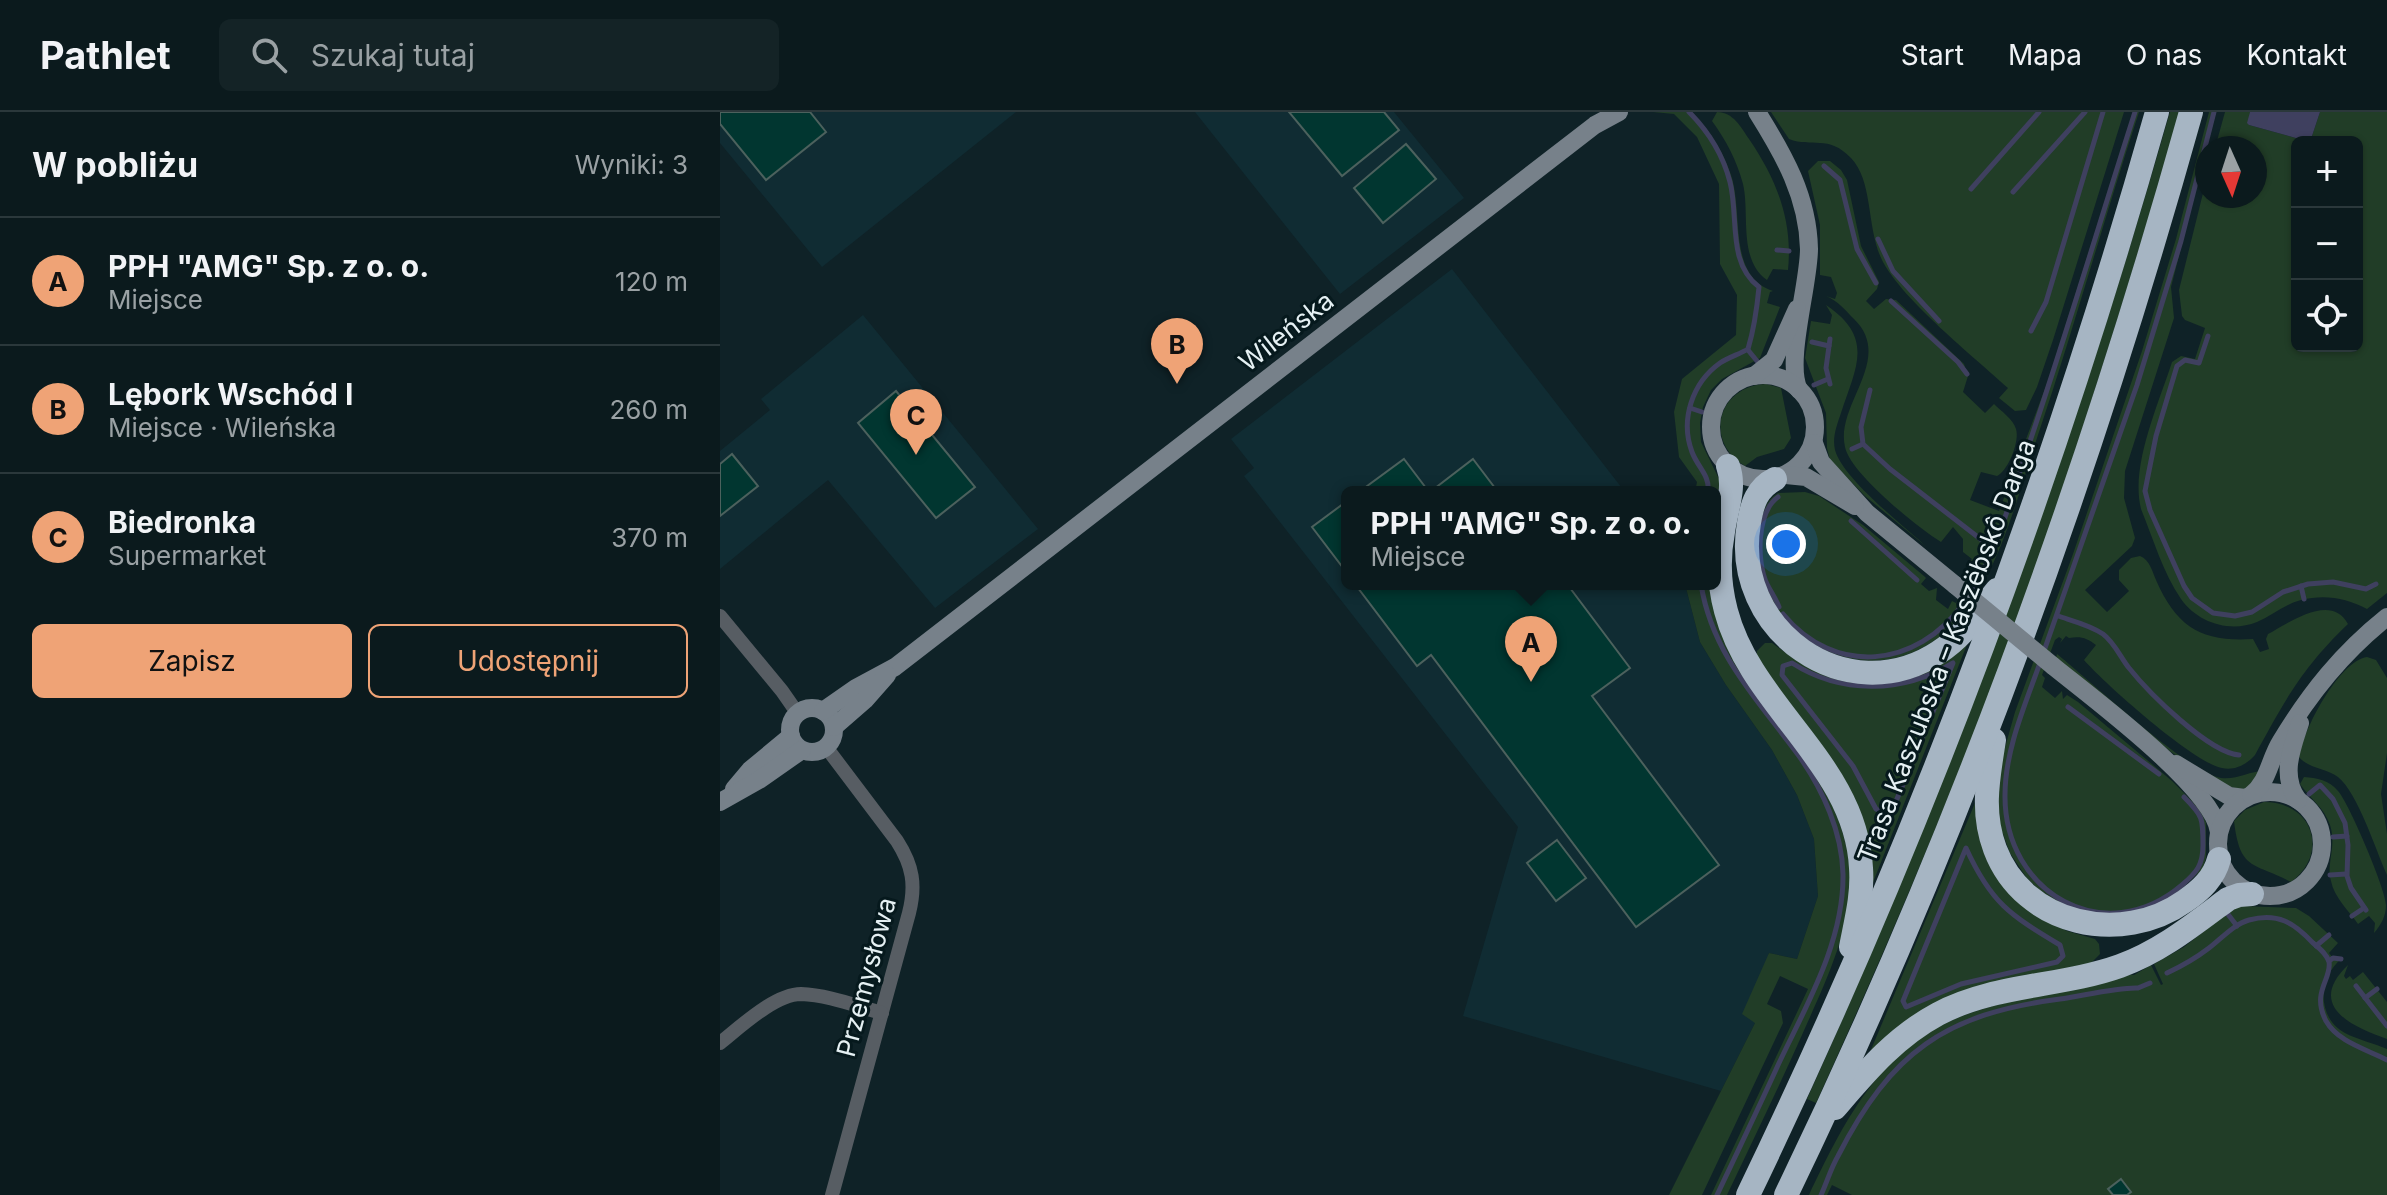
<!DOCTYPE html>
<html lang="pl">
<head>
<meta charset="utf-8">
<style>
  body { margin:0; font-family:Inter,sans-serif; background:#142326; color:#f1f3f6 }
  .controls { position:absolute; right:24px; top:24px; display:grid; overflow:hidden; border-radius:12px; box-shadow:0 2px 6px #0004 }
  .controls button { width:72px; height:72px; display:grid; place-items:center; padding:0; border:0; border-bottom:2px solid #2b383b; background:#0b1a1d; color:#f1f3f6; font:40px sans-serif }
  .compass { position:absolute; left:1475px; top:24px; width:72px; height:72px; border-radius:50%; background:#0b1a1d; box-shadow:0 2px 6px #0004; rotate:177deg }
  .you { position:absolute; left:1066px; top:432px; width:28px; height:28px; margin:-20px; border:6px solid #fff; border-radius:50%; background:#1a73e8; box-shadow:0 0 0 12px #1a73e833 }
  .badge { display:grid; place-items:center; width:52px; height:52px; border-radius:50%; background:#efa376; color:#111; font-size:26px; font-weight:700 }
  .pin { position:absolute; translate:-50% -66px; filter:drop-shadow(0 2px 4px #0008) }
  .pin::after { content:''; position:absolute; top:42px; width:28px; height:24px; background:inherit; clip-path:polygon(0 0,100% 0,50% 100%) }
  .popup { position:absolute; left:621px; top:374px; width:380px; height:104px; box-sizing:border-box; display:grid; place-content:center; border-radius:12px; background:#0b1a1d; filter:drop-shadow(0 2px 6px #0005); font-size:26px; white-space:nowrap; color:#9aa1a4 }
  .popup b { font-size:30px; color:#f1f3f6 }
  .popup::after { content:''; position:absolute; left:50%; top:100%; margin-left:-16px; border:16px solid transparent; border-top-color:#0b1a1d }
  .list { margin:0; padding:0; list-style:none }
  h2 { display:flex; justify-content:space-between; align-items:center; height:104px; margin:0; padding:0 32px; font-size:34px }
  h2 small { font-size:26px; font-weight:400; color:#9aa1a4 }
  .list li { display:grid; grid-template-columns:52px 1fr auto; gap:24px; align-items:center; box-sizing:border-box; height:128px; padding:0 32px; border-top:2px solid #2b383b }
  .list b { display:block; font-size:30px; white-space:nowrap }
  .list p { margin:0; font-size:26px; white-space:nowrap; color:#9aa1a4 }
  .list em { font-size:26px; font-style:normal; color:#9aa1a4 }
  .actions { display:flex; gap:16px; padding:24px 32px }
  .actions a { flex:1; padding:18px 0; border:2px solid #efa376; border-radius:12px; text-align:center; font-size:28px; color:#efa376 }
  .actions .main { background:#efa376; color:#111 }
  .icon { flex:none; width:44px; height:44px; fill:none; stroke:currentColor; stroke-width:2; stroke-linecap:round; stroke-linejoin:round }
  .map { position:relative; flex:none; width:1667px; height:1083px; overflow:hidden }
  header { display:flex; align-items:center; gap:48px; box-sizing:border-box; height:112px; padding:0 40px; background:#0b1a1d; border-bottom:2px solid #2b383b }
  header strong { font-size:38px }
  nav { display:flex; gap:44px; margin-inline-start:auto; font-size:28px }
  .search { width:560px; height:72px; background:#142326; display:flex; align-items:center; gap:20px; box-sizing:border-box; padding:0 28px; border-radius:12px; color:#9aa1a4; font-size:30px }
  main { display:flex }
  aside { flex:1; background:#0b1a1d }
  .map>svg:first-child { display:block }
  .built { fill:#102c33 }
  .green { fill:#213d27; fill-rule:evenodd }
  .water { fill:#3f405f }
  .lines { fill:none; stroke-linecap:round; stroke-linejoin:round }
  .stream { stroke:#3f405f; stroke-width:5 }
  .building { fill:#013630; stroke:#4c615d; stroke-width:2 }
  .minor { stroke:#575d63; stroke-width:14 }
  .secondary { stroke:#77818a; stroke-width:18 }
  .motorway { stroke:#a6b5c3; stroke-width:24 }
  .secondary-bridge { stroke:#77818a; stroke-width:18 }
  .labels { text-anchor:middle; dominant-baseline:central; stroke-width:6; stroke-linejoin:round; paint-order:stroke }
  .street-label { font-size:26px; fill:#e5f0f3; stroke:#06191d }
</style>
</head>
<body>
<header>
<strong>Pathlet</strong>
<div class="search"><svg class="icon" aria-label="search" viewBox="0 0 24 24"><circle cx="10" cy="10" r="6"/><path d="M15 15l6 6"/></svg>Szukaj tutaj</div>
<nav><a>Start</a><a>Mapa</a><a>O nas</a><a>Kontakt</a></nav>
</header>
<main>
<aside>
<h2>W pobliżu<small>Wyniki: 3</small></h2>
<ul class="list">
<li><span class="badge">A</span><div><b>PPH &quot;AMG&quot; Sp. z o. o.</b><p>Miejsce</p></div><em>120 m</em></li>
<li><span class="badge">B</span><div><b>Lębork Wschód I</b><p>Miejsce · Wileńska</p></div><em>260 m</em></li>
<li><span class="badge">C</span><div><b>Biedronka</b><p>Supermarket</p></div><em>370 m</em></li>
</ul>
<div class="actions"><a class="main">Zapisz</a><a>Udostępnij</a></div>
</aside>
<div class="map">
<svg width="1667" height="1083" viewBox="0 0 1667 1083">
  <rect width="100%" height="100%" fill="#0f2227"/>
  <g class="built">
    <polygon points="0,0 296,0 102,155 0,31"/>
    <polygon points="475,0 674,0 744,86 620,182"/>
    <polygon points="732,157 905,380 627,380 627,472 965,472 980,530 1006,573 1052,638 1077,683 1094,727 1098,784 1077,847 1049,841 1035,911 1001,979 743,904 798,715 524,364 534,356 511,327"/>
    <polygon points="143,203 318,417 215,496 108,368 0,457 0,339 50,298 41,287"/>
  </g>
  <g class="green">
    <path d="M933,0h39c17,18 31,39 39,63 13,39 -4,101 42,116l-3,1 -3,11 13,4 -20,51 -38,21 -11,11 -8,17 -3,16 1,19 19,39 -5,29v-18h-20l2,-10 -18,-25 -5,-45 8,-33 54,-44 1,-40 -17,-31 -1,-80 -22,-47 -23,-23z"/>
    <path d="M997,0c16,0 24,15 32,27 28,41 44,82 39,131l-15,-1 -6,11c-29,-20 -17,-66 -24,-96 -6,-23 -17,-44 -31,-63z"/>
    <path d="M1051,0h353l-71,228 -16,47 -11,23 -11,1 -16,-13 9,-10c-35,-32 -104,-87 -125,-126 -17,-32 -9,-80 -32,-104 -23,-24 -39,-10 -62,-19z"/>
    <path d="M1413,0h6c-35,107 -65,216 -101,323 -22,64 -43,161 -100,203 -65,48 -145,15 -174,-55 -6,-15 -5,-32 -4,-48 1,-16 3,-33 18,-42l27,-1 14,4 44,29 61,51 2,2 -5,6 8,7 8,-3 -1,12 12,9 4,-8 4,2 13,-35 -3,-2 6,-7 -9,-7v-13l-10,-12 -12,15c-24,-15 -91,-69 -96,-95 -10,-43 50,-88 9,-128 -9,-9 -16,-18 -28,-23l9,3 2,-6 -6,-16 -11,-2v-50l-12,-54 10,-10h12l11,9 6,10 14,66 18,36 -2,7 -11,12 8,8 12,-10 10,1 68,64 4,12 -5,16 22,21 9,-9c7,7 19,15 22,25 4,12 -8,42 -19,47l-16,-4 -11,28 29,11 50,-133z"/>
    <path d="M1450,0h10c-41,141 -85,281 -132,420 -67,195 -147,384 -232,571l-9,-4c146,-323 265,-646 363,-987z"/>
    <path d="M1489,0h7l-45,175 3,31 -49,153 -1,27 11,40 -3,8 -47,44 22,22 22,-21 -10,-11v-10l12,-12 9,-2c10,4 12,15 16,24 21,48 46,62 97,59l7,13 9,-3 -3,-10 2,-5c21,-11 63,-42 80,-10 -46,44 -63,76 -93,131 -8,9 -20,16 -33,13 -28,-5 -117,-84 -138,-108l12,-15c-9,-7 -15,-9 -27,-7l-3,-2 -6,7 2,-4 -3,-2 -4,3 -13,35 3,3 -3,9 13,11 7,-7 1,8 4,-4 11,7 94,79 27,27 7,14v36l-4,12 -32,28 -31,13 -46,3 -32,-10 -23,-15 -12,-12 -16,-24 -10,-27 -2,-26 4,-42 13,-46 58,-158 69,-203 34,-112z"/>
    <path d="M1505,0h25l-1,13 61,17 10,-30h67v481l-20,16c-21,-11 -42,-15 -66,-9 -16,4 -28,15 -44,22 -27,11 -59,1 -76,-23 -18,-26 -28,-61 -40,-90 -11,-43 18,-106 31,-147l9,-6 14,3 10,-31 -20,-8 -3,-4 -3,-26 28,-113v19h48v-48h-40zM1577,30h60v204h-60z"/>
    <path d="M1106,193c49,33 30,62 15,108 -4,12 -9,24 -6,37 8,29 69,76 93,98l-63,-52 -35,-36 -3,-12 -1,-35 -21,-55 6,-37 19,3 2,-9z"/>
    <path d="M1046,272l15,4 10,50 -7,11 -27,8 -12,9c-42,-25 -27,-80 21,-82z"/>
    <path d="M965,472h24c12,77 58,122 101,184 22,32 38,66 40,106 2,56 -26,111 -48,161 -24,54 -50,107 -75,160h-16l97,-206 -28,-13 -13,28 14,7 2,12 -81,172h-33l86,-172 -13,-9 27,-61 28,6 21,-63 -4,-57 -17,-44 -25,-45 -46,-65 -26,-43z"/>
    <polygon points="1248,530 1152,773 1146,720 1135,687 1037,545 1037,539 1045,531 1052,531 1080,551 1104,563 1147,571"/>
    <path d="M1337,542c31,25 132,119 164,124 16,2 28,-7 43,-7l-12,15 -8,3 -23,-3 -50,-34 -115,-94z"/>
    <path d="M1647,545l9,3 11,18v75l-6,41 6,40v41c-11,-24 -29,-82 -49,-98 -12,-9 -29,-8 -39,-20 4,-27 40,-96 68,-100z"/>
    <path d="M1584,665c13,1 25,3 34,14 11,12 48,99 48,114 0,11 -5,20 -12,28l1,-10 -6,-7 -11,8c-9,-13 -24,-27 -27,-43 -5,-18 6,-34 -1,-56 -6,-18 -20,-26 -30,-41z"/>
    <path d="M1544,690c49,0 66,51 27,80 -37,-20 -51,-10 -57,-61l11,-11z"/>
    <polygon points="1255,691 1318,805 1347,819 1375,827 1379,832 1380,842 1371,851 1150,940"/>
    <path d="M1522,794l54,2 13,8 29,27 -9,10 4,5h9c-24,20 -26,59 3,75 13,7 29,10 42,16v146h-535l-20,-10 -5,10h-18c34,-71 69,-143 146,-176 30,-13 63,-19 95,-26 23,-6 61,-20 84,-18l17,-10 10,20 2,-1 -9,-20 30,-17 47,-37z"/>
    <path d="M1628,853l-4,11 2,3 4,-3 3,4 10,-8 24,30v37c-34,-12 -82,-33 -39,-74z"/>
  </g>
  <polygon class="water" points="1530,0 1600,0 1590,30 1529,13 1527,11"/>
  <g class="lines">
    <g class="stream">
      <path d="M969,0c19,19 34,43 41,70 9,35 -3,81 29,105 -2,21 -5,42 -11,62 -8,5 -19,8 -28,14 -28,20 -40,57 -28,89 6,16 18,23 16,40"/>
      <polyline points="1104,54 1120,68 1137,137 1156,171"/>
      <polyline points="1251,77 1319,0"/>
      <polyline points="1293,80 1365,0"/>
      <polyline points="1158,127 1173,159 1219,209"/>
      <polyline points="1057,138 1069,139"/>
      <polyline points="1171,189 1238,250 1247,262"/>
      <polyline points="1311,219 1326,190 1383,0"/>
      <polyline points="1488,224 1479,251 1465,248 1457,254 1436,324 1425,379 1430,398 1464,474 1472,486 1493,501 1515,504 1532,500 1563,480 1588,472 1613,470 1646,477 1656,472"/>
      <polyline points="1110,227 1106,256 1110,272"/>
      <polyline points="1092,230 1109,234"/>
      <polyline points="1028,238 1037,249"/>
      <polyline points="1094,273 1108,267"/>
      <polyline points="1150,278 1141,315 1143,332 1170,357 1272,436"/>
      <polyline points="970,296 982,300"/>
      <polyline points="1132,337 1143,332"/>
      <path d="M1058,385c-21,15 -22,64 -11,87 4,8 9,15 12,23"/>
      <polyline points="1131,409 1197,468"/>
      <path d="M981,472c11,71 58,117 98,172 24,34 43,76 44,118 1,67 -36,130 -64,189 -20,44 -41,88 -62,132"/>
      <polyline points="1581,474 1584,487"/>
      <path d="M1063,502c52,63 134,54 180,-10 33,-45 47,-104 65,-157 38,-111 71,-223 107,-335"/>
      <path d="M1338,504c15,5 32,9 45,18 11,8 18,24 26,34 20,25 79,84 110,87"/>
      <polyline points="1324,539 1417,273 1461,129 1494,0"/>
      <path d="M1321,548c-15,43 -36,89 -36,135 -1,98 100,156 177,90 15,-13 21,-20 21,-40 0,-27 0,-29 -19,-48"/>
      <path d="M1072,551c50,32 111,30 161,0l-61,148 -8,2 -8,-4 -23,-43 -71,-91 1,-9z"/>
      <polyline points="1348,595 1439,662"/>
      <polyline points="1589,682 1600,673 1613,687 1625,711 1628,733 1627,764 1631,776 1646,798"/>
      <polyline points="1613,725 1627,724"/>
      <path d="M1246,736c25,55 44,67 94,97l3,11 -6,6 -96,22 -55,23 -3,-6z"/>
      <polyline points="1610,763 1626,762"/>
      <polyline points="1507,801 1517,814"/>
      <polyline points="1632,804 1644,796"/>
      <polyline points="1596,834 1609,823"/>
      <polyline points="1609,849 1613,846 1621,847"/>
      <path d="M1447,861c15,-7 29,-15 42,-25 12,-9 25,-24 40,-28 29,-8 45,3 64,23 6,5 14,11 16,19 3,17 -18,30 -3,59 12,21 40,28 61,39"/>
      <polyline points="1636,874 1667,914"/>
      <polyline points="1645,886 1657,877"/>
      <path d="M1101,1083c6,-13 10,-27 17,-39 53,-104 107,-142 222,-157 22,-3 58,-12 78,-11l12,-5"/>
    </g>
  </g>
  <g class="building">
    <polygon points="0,0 90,0 106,20 46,68 0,12"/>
    <polygon points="569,0 664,0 679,18 622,64"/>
    <polygon points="686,32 716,67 663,111 634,76"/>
    <polygon points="176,279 255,375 216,406 138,311"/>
    <polygon points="12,342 38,374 0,404 0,352"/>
    <polygon points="684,347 709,380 639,380"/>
    <polygon points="753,347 778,380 710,380"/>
    <polygon points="627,389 627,461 592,415"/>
    <polygon points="635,472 847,472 910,556 872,584 999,753 916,815 711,543 697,554"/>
    <polygon points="837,728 866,766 836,789 807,751"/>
    <polygon points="1401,1067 1411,1080 1407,1083 1393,1083 1388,1077"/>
  </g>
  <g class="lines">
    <g class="minor">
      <polyline points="0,504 62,579 78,602"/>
      <path d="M106,635l71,94c16,25 19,44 12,72l-77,282"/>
      <path d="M0,931c20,-16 55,-49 81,-49 27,1 55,12 81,19"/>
    </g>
    <g class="secondary">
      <path d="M1037,0c27,43 51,85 52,137 0,36 -24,113 -10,141"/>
      <circle cx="1043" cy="315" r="52"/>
      <polyline points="1034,264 1054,248 1077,197"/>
      <polyline points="1094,331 1101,350 1147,401 1235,473"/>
      <polyline points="1066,363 1086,365 1135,394"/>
      <path d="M1333,554c38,31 160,121 166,166"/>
      <circle cx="92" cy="618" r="22"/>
      <polyline points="103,599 136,576 175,555 875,13 899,0"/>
      <polyline points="114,615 145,588 167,563"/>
      <polyline points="1456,652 1509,684 1525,686"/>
      <polyline points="14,677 30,658 71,624"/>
      <circle cx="1550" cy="732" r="52"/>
      <path d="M1531,683c18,-14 18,-35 30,-54 29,-48 61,-88 106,-124"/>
      <path d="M1578,688c-18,-24 -6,-52 2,-77"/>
      <polyline points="0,690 39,668 82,638"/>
    </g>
    <g class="motorway">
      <path d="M1008,354c8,22 -2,43 -5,66 -5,26 -4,53 3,79 25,96 130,153 135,257 2,27 -5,53 -10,79"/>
      <path d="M1055,367c-18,9 -23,25 -26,44 -19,107 98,190 190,129 24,-15 40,-40 58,-62"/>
      <path d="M1274,628c-6,38 -13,72 1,109 29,77 127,97 190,52 16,-11 29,-23 34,-42"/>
      <path d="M1115,996c31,-36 60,-71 103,-94 56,-30 123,-27 182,-48 41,-15 73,-41 108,-67l11,-4 13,-1"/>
      <path d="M1028,1083c168,-348 304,-711 409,-1083"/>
      <path d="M1066,1083c168,-347 301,-711 405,-1083"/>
    </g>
    <polyline class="secondary-bridge" points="1235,473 1333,554"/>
  </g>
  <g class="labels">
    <g class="street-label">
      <text transform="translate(566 219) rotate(-38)">Wileńska</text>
      <text transform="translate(1226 539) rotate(-69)">Trasa Kaszubska – Kaszëbskô Darga</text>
      <text transform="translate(146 865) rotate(-75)">Przemysłowa</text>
    </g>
  </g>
</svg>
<div class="controls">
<button>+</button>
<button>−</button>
<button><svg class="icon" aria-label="locate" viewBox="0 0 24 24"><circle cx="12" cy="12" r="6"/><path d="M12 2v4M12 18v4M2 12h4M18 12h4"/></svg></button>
</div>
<svg class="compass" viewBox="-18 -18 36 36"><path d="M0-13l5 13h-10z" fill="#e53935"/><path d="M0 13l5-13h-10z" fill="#9aa1a4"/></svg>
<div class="you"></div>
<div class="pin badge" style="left:811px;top:570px">A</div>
<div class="popup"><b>PPH &quot;AMG&quot; Sp. z o. o.</b>Miejsce</div>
<div class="pin badge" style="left:457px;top:272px">B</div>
<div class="pin badge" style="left:196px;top:343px">C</div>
</div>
</main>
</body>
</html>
